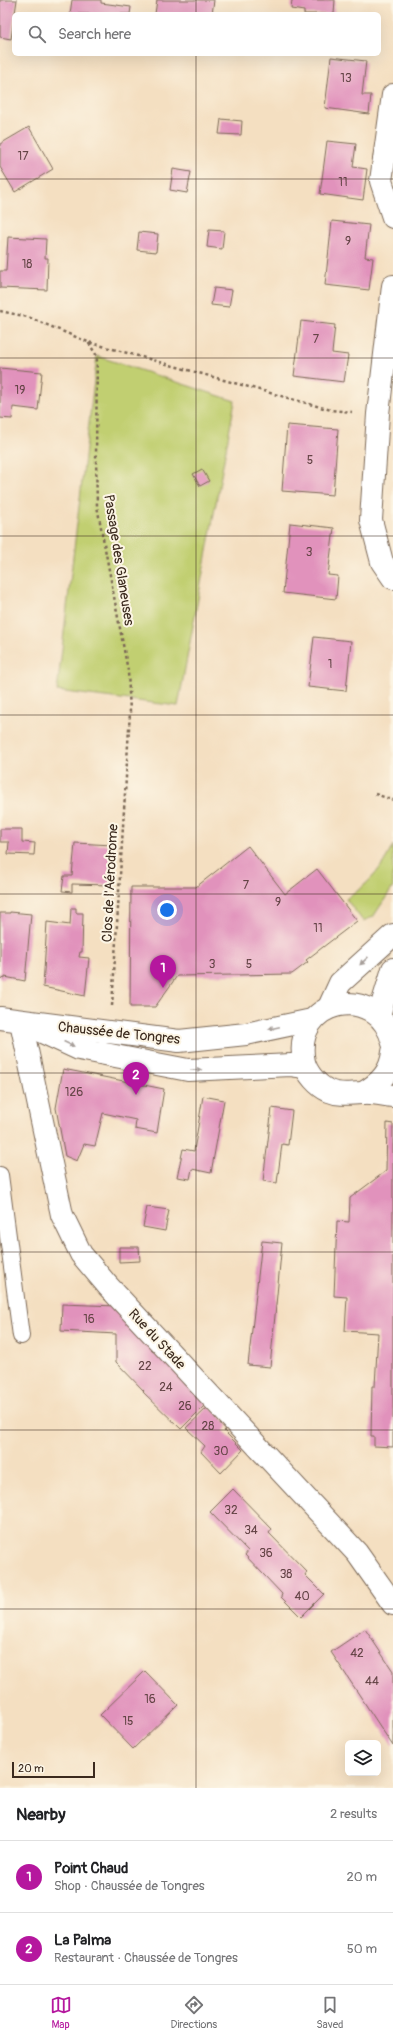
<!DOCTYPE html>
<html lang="en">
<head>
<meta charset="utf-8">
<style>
  body { margin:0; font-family:Pangolin,sans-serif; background:#f6f6f6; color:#202124 }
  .controls { position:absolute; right:12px; bottom:12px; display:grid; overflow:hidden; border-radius:6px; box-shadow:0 4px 16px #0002 }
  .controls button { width:36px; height:36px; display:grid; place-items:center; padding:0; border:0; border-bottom:1px solid #e0e0e0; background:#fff; color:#202124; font:20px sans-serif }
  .scale { position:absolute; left:12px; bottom:10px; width:83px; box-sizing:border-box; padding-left:4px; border:2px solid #3b2a1e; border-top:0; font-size:11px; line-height:14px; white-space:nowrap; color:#3b2a1e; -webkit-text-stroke:3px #fcf5e5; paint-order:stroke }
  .you { position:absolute; left:167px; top:910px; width:14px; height:14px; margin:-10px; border:3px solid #fff; border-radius:50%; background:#1a73e8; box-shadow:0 0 0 6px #1a73e833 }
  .badge { display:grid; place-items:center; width:26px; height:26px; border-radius:50%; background:#b5179e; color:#fff; font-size:13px; font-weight:700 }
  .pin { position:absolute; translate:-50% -33px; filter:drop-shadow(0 1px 2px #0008) }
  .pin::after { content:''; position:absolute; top:21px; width:14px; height:12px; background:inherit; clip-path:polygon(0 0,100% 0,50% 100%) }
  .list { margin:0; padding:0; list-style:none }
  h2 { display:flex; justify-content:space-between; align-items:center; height:52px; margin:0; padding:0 16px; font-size:17px }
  h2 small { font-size:13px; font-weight:400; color:#757577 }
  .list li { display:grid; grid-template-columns:26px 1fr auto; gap:12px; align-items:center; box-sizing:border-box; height:72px; padding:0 16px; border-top:1px solid #e0e0e0 }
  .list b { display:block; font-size:15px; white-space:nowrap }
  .list p { margin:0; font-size:13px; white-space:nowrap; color:#757577 }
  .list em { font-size:13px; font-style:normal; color:#757577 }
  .icon { flex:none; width:22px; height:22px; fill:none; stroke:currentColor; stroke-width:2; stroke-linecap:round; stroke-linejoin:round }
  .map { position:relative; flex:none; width:393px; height:1788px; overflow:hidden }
  .search { position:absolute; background:#fff; box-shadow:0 4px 16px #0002; left:12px; right:12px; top:12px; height:44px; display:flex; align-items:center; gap:10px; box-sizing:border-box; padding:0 14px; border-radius:6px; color:#757577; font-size:15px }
  .sheet { height:196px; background:#fff }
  nav { display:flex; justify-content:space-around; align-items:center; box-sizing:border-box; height:56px; border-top:1px solid #e0e0e0; background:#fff; font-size:11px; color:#757577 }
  nav a { display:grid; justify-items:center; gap:2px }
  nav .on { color:#b5179e }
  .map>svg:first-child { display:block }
  .green { fill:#c1cf71; stroke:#7e7c48 }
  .building { fill:#e192bc }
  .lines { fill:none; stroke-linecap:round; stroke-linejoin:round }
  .lane-casing { stroke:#7c6957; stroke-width:18 }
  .street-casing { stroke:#7c6957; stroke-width:24 }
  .secondary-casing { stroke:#7c6957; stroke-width:24 }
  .path { stroke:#7c6957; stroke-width:2.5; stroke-dasharray:3 3; stroke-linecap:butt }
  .lane { stroke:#fff; stroke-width:16 }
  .street { stroke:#fff; stroke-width:22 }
  .secondary { stroke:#fff; stroke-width:22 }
  .oneway { fill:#a79f9a }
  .grid { fill:none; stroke:#3b2a1e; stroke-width:1; stroke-opacity:0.55 }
  .labels { text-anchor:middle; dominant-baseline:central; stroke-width:4; stroke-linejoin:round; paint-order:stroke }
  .number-label { font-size:12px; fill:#644446 }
  .street-label { font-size:14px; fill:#3b2a1e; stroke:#fcf5e5 }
</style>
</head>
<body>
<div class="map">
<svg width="393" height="1788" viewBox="0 0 393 1788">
  <rect width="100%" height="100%" fill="#fcf5e5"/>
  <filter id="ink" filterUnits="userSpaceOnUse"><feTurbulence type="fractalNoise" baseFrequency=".025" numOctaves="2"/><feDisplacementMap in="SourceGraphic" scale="8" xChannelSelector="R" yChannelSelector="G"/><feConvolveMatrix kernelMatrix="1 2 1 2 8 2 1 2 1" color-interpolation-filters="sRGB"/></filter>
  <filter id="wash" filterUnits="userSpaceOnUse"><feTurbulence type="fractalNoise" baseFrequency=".012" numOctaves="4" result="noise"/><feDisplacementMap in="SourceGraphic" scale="16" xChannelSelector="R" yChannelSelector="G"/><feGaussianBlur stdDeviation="0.9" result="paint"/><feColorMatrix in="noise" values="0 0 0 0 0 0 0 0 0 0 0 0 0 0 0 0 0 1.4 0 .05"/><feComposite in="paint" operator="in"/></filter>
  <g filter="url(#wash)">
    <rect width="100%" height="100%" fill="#f4dfc1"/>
    <g class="green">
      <polygon points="97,356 235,401 178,706 57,691"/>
      <path d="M393,845v42l-20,30 -10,4 -17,-22c22,-14 36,-30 47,-54z"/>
    </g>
    <g id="blocks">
      <g class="building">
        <polygon points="0,0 17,0 11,39 0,37"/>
        <polygon points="72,0 101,0 101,3 131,7 130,14 70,14"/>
        <polygon points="157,0 214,0 212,14 155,14"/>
        <polygon points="292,0 335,0 334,14 304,14 304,11 291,9"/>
        <polygon points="331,57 366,61 362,95 371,95 369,114 325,108"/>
        <polygon points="221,119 242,121 241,135 219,134"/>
        <polygon points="29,127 53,169 15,192 0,167 0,144"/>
        <polygon points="327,141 356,144 353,167 367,169 363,200 320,194"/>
        <polygon points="173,169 191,172 187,193 170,190"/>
        <polygon points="332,221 369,225 365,257 373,258 369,290 325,285"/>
        <polygon points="209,230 224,231 222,249 207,247"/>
        <polygon points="139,232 158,234 156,252 137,250"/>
        <polygon points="8,237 46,239 45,258 48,258 47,290 0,288 0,271 6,271"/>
        <polygon points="214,288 232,290 229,307 211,305"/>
        <polygon points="301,321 335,325 332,353 348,355 344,382 294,376"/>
        <polygon points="0,368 42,372 38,410 13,407 12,419 0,418"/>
        <polygon points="287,425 338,429 333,495 282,491"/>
        <polygon points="202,469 209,481 200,486 193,474"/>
        <polygon points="290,523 334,528 328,575 338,576 336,599 283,593"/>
        <polygon points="314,637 351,641 346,691 308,687"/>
        <polygon points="0,829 22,829 22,842 35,843 34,855 8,854 9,842 0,842"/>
        <polygon points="75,843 113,845 110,885 72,884 72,892 62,891 64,876 72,876"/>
        <polygon points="248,846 285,894 317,869 357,921 306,960 308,962 292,974 177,976 155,1007 130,1007 131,887 196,887"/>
        <polygon points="71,908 76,908 76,913 83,913 82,952 80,952 79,957 89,958 85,996 43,987 47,922 70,925"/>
        <polygon points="10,912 31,914 25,981 5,977 5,979 0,978 0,913 10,913"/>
        <polygon points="63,1069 164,1089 157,1133 135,1129 136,1120 103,1113 95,1146 84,1144 77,1161 65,1156 56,1108"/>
        <polygon points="203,1096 224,1100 211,1173 192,1169 190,1179 177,1177 183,1149 194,1151"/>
        <polygon points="272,1108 292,1111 288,1145 282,1144 277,1183 263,1181"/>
        <polygon points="387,1123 393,1124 393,1447 374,1446 374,1436 371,1436 372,1386 375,1386 378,1333 345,1331 347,1297 334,1296 337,1221 349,1222 350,1198 386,1171"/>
        <polygon points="147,1207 169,1210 165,1231 143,1227"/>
        <polygon points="262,1241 282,1243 270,1367 248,1365"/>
        <polygon points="119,1247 139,1247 140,1261 119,1262"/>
        <polygon points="62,1304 117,1306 208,1402 181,1429 143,1392 144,1391 116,1362 116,1334 61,1331"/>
        <polygon points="209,1406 229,1425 224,1431 243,1450 221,1473 201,1452 205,1446 186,1428"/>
        <polygon points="233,1489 272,1529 269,1533 307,1572 305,1575 324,1594 301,1617 281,1597 282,1594 245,1555 248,1551 210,1512"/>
        <polygon points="365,1629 393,1671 393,1746 331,1652"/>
        <polygon points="145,1671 178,1705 133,1749 100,1715"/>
      </g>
    </g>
  </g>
  <g filter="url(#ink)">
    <use href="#blocks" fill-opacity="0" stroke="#7c6957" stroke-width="1"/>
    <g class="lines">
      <g class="lane-casing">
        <polyline id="lane" points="0,1175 21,1336"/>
      </g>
      <g class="street-casing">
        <g id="street">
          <polyline points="393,95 381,181 393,217"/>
          <polyline points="393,286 378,414 371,520 382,562 393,578"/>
          <polyline points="329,1007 340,983 393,935"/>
          <polyline points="379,1015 393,969"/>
          <polyline points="21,1022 62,1215 81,1254 108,1286 357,1553 393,1604"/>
        </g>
      </g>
      <g class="secondary-casing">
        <g id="secondary">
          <polyline points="0,1018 179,1041 246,1034 312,1020"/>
          <polyline points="38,1030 79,1049 188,1070 291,1065 305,1067"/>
          <path d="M393,1043c-15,-63 -102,-44 -89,19 3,12 14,24 25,29 12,5 22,2 33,2 11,-1 21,2 31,3"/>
          <path d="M363,1093c17,-10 28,-21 30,-41"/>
        </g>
      </g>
      <g class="path">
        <polyline points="0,311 28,317 88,342"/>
        <polyline points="375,794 393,800"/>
        <polyline points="112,1006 130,712 128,671 97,506 96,458 97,356 88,342 331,410 352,412"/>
      </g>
      <use href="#lane" class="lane"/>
      <use href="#street" class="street"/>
      <use href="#secondary" class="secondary"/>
    </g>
    <defs><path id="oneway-solid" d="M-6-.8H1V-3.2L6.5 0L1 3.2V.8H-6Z"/></defs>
    <g class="oneway">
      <use href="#oneway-solid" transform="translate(364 961) rotate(137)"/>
      <use href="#oneway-solid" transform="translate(274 1028) rotate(168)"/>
      <use href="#oneway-solid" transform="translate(69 1044) rotate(25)"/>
      <use href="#oneway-solid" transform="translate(196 1070) rotate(-3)"/>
    </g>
  </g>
  <path class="grid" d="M196,0v14M196,54v1734M0,179h393M0,358h393M0,536h393M0,715h393M0,894h393M0,1073h393M0,1252h393M0,1430h393M0,1609h393"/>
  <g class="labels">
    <g class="number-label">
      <text x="346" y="78">13</text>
      <text x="23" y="156">17</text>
      <text x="343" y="182">11</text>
      <text x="348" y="241">9</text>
      <text x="27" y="264">18</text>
      <text x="316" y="339">7</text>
      <text x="20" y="390">19</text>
      <text x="310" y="460">5</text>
      <text x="309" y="552">3</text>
      <text x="330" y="664">1</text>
      <text x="246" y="885">7</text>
      <text x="278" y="902">9</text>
      <text x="318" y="928">11</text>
      <text x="212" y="964">3</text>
      <text x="249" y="964">5</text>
      <text x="74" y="1092">126</text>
      <text x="89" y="1319">16</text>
      <text x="145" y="1366">22</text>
      <text x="166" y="1387">24</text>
      <text x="185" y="1406">26</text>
      <text x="208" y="1426">28</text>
      <text x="221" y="1451">30</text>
      <text x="231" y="1510">32</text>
      <text x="251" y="1530">34</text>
      <text x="266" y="1553">36</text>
      <text x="286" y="1574">38</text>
      <text x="302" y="1596">40</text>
      <text x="357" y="1653">42</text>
      <text x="372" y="1681">44</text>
      <text x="150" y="1699">16</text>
      <text x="128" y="1721">15</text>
    </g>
    <g class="street-label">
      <text transform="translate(119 560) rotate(81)">Passage des Glaneuses</text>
      <text transform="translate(110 883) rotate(-87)">Clos de l'Aérodrome</text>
      <text transform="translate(119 1033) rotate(6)">Chaussée de Tongres</text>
      <text transform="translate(157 1339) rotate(47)">Rue du Stade</text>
    </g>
  </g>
</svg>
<div class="controls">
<button><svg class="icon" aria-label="layers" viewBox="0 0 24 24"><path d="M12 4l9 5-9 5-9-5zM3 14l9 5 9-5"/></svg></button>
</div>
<div class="scale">20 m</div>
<div class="you"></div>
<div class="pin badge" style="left:163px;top:988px">1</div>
<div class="pin badge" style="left:136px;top:1095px">2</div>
<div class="search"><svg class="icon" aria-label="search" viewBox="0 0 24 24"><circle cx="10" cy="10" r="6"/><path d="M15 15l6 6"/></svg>Search here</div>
</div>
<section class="sheet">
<h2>Nearby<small>2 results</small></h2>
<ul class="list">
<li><span class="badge">1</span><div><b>Point Chaud</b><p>Shop · Chaussée de Tongres</p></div><em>20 m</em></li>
<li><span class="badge">2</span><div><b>La Palma</b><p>Restaurant · Chaussée de Tongres</p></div><em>50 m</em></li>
</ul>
</section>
<nav>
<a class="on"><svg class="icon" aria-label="map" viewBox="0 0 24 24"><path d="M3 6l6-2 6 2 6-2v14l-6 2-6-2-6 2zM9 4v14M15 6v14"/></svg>Map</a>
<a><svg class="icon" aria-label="directions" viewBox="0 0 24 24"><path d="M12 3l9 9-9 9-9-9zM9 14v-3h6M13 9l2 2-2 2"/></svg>Directions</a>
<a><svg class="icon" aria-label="saved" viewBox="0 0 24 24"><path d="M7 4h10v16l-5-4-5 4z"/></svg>Saved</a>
</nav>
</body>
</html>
